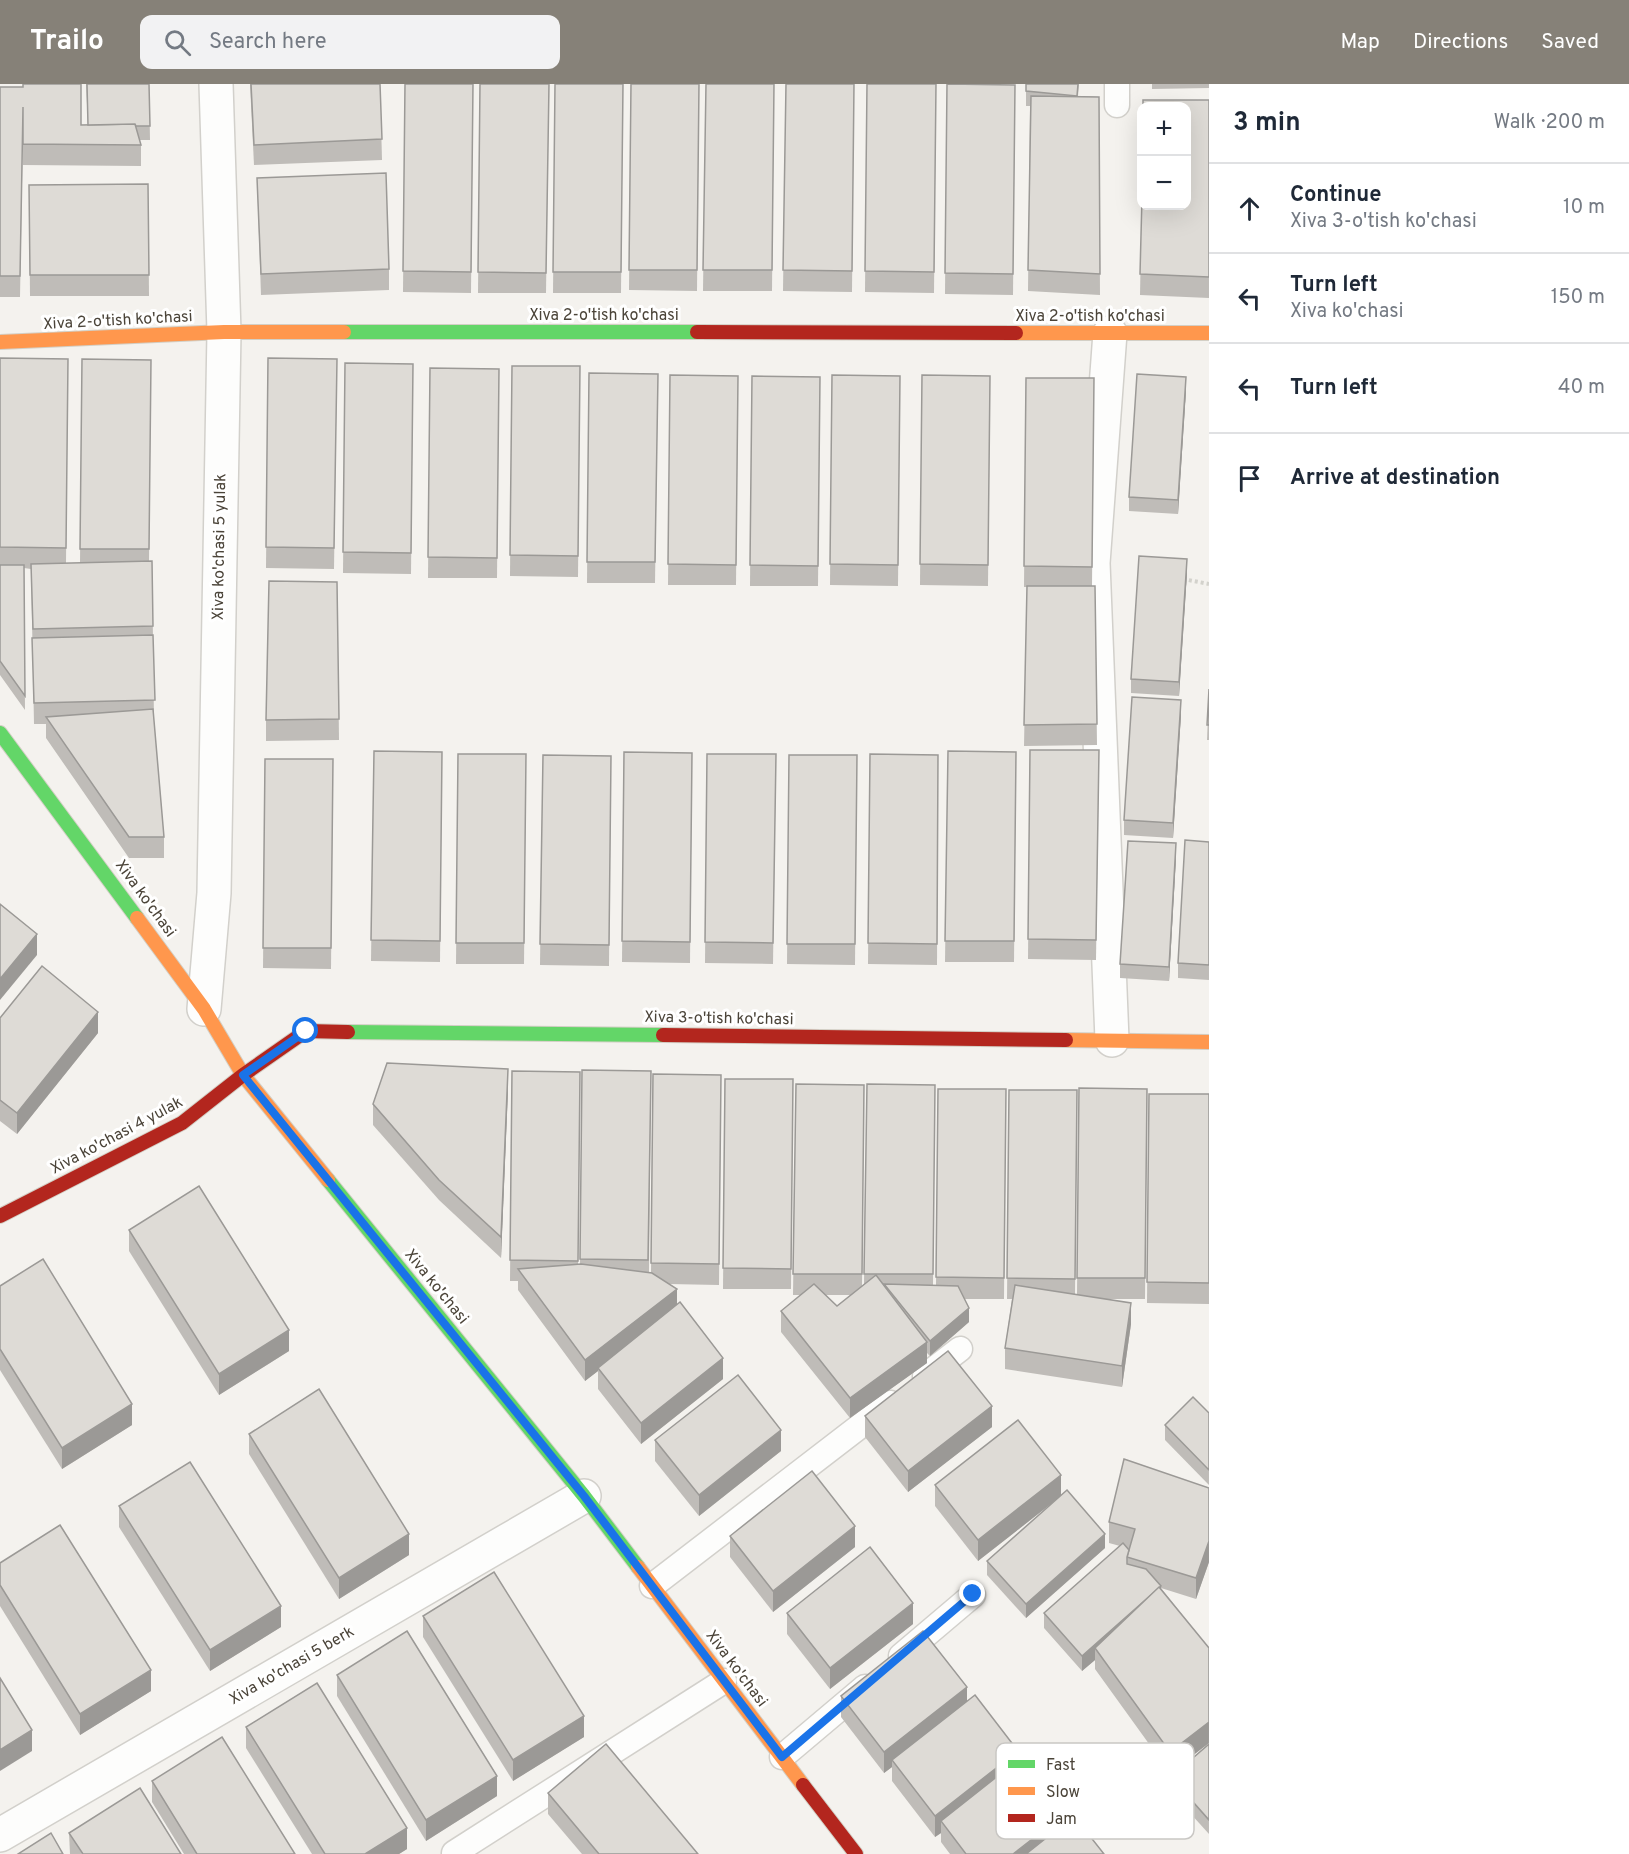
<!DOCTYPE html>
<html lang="en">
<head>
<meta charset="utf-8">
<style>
  body { margin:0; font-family:Overpass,sans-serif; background:#f2f2f3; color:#1f2937 }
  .controls { position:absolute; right:18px; top:18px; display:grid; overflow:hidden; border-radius:12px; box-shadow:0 6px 24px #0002 }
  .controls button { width:54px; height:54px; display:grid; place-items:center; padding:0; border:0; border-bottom:2px solid #e0e1e3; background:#fff; color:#1f2937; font:30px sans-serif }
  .stop { position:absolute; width:18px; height:18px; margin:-14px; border:4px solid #1a73e8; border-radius:50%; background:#fff }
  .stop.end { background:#1a73e8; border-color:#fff; box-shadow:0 2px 6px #0008 }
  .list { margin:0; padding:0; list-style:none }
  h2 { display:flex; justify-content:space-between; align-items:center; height:78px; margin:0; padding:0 24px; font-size:26px }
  h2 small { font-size:20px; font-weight:400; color:#747a83 }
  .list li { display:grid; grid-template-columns:39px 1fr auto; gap:18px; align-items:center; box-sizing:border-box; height:90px; padding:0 24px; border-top:2px solid #e0e1e3 }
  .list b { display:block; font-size:22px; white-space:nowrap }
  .list p { margin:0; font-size:20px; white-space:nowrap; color:#747a83 }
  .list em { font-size:20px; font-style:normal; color:#747a83 }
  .icon { flex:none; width:33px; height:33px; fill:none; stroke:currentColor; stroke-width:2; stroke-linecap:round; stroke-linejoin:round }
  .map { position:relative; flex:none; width:1209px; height:1770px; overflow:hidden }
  header { display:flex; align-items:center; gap:36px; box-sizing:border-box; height:84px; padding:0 30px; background:#868178; color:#fff }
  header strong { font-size:28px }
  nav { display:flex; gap:33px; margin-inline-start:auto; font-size:21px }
  .search { width:420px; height:54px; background:#f2f2f3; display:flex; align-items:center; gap:15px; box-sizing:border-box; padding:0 21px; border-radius:12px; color:#747a83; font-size:22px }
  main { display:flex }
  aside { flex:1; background:#fff }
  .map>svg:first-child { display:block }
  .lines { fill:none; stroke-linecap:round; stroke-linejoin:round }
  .lane-casing { stroke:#d2d0cb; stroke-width:27 }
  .street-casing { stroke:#d2d0cb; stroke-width:36 }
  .fast-casing { stroke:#d3cfc5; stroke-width:16 }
  .slow-casing { stroke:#d3cfc5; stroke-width:16 }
  .jam-casing { stroke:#d3cfc5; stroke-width:16 }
  .path { stroke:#d3d2cc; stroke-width:4; stroke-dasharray:3 3; stroke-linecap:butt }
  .lane { stroke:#fdfdfc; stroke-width:24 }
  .street { stroke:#fdfdfc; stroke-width:33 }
  .fast { stroke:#63d668; stroke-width:14 }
  .slow { stroke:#ff974d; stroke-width:14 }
  .jam { stroke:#b3261e; stroke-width:14 }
  .wall { fill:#bfbcb8; fill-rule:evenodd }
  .shaded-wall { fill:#9b9996 }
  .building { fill:#dedbd6; stroke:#9b9996; stroke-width:1.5 }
  .route { stroke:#1a73e8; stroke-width:8 }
  .labels { text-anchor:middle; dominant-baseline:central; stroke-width:6; stroke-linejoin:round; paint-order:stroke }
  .street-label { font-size:16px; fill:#4b4439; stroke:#fff }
  .key { fill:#fff; stroke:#c9c7c4; stroke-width:1.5 }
  .key-label { font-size:16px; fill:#4b4439 }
</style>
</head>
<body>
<header>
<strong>Trailo</strong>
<div class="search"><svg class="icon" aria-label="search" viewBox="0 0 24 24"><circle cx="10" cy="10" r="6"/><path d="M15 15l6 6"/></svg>Search here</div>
<nav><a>Map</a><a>Directions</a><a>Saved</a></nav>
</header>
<main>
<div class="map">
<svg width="1209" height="1770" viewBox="0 0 1209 1770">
  <rect width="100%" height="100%" fill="#f4f2ee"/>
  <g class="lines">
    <g class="lane-casing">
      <g id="lane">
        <polyline points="1117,21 1117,0"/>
        <polyline points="925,1292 960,1265"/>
        <polyline points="652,1502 890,1319"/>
        <polyline points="901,1572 973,1511"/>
        <polyline points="782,1673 865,1603"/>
        <polyline points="456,1770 454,1769 724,1597"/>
      </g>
    </g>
    <g class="street-casing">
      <g id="street">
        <polyline points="1110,249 1093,479 1112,956"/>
        <polyline points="204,925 214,809 224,248 216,0"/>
        <polyline points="0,1751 584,1412"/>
      </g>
    </g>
    <g class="fast-casing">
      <g id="fast">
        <polyline points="344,248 697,248"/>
        <polyline points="0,649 137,834"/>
        <polyline points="348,948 663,951"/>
        <polyline points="328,1096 584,1412 638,1483"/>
      </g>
    </g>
    <g class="slow-casing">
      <g id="slow">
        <polyline points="1016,249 1209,249"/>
        <polyline points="0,258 224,248 344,248"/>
        <polyline points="137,834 204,925 243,991 328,1096"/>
        <polyline points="1066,956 1209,958"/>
        <polyline points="638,1483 803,1701"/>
      </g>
    </g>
    <g class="jam-casing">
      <g id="jam">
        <polyline points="697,248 1016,249"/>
        <polyline points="663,951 1066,956"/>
        <polyline points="0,1132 182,1039 243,991 306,947 348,948"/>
        <polyline points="803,1701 856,1770"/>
      </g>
    </g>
    <polyline class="path" points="1183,495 1209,500"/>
    <use href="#lane" class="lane"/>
    <use href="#street" class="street"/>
    <use href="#fast" class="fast"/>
    <use href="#slow" class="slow"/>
    <use href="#jam" class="jam"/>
  </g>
  <g class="wall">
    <polygon points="86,0 149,0 150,56 139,56 141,61 141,82 23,81 23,44 20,213 0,213 0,3 23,3 81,41 88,41"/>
    <polygon points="250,0 380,0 382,76 254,81"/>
    <polygon points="405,0 473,0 471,209 403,208"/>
    <polygon points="480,0 549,0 546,209 478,209"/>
    <polygon points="555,0 623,0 621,209 553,209"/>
    <polygon points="631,0 699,0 697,207 629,206"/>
    <polygon points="706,0 774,0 772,207 703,207"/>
    <polygon points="786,0 854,0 852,208 783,207"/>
    <polygon points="867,0 936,0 934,209 865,208"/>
    <polygon points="947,0 1015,1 1013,211 945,210"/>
    <polygon points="1026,0 1079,0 1078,12 1099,13 1100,211 1028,207 1030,22 1026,22"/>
    <polygon points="1152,0 1209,0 1209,4 1152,5"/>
    <polygon points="1209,16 1209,214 1140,211 1142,113"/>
    <polygon points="257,94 389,185 389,206 261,211"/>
    <polygon points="148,100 149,212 30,212 29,101"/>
    <polygon points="0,274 68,275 66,479 80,479 82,275 151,276 149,477 152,477 154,637 164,753 164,774 129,774 46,654 46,640 34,640 31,485 24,484 25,626 0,591"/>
    <polygon points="268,274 337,275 334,485 266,484"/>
    <polygon points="345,279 413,280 411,490 343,489"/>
    <polygon points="512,282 580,282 578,493 510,492"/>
    <polygon points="430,284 499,285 497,494 428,494"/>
    <polygon points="589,289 658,290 655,499 587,499"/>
    <polygon points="670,291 738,292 736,501 668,501"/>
    <polygon points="832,291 900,292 898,502 830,501"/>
    <polygon points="922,291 990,292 988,502 920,501"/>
    <polygon points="752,292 820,293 818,502 750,502"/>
    <polygon points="1026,294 1094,294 1092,502 1095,502 1097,661 1024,662 1027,503 1024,503"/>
    <polygon points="1186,307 1178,430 1129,427 1129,413"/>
    <polygon points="1187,489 1179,612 1131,609 1131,595"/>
    <polygon points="337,498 339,656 266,657 266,636"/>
    <polygon points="1209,605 1209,656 1207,656"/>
    <polygon points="1181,631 1173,754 1124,751 1124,736"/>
    <polygon points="1030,666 1099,666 1096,876 1028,875"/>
    <polygon points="374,667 442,668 440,878 371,877"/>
    <polygon points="948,667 1016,668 1014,878 945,878"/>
    <polygon points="624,668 692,669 690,879 622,878"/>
    <polygon points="458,670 526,670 524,880 456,880"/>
    <polygon points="707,670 776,670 773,880 705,879"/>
    <polygon points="870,670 938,671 937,881 868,880"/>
    <polygon points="543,671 611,672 609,882 540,881"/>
    <polygon points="789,671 857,671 855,881 787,880"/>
    <polygon points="265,675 333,675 331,885 263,884"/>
    <polygon points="1209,758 1209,896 1178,894 1178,879"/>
    <polygon points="1176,774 1169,897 1120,894 1120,880"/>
    <polygon points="0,934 98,949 17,1050 0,1037"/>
    <polygon points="582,986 651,987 649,1188 651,1189 653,990 721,991 719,1201 669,1200 677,1221 723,1295 641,1360 598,1305 598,1287 585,1297 518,1206 518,1197 510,1197 512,987 580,988 578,1180 580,1180"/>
    <polygon points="725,995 793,995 791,1205 723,1205"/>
    <path d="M796,1000l68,1 -2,201 2,-2 3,-200 68,1 -2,200h3l2,-196h68l-2,210h-40l5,23 -39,34 -3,-3v10l-77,55 -69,-86v-21l20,-16h-8zM826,1211h25l-14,11z"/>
    <polygon points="1079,1004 1147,1005 1145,1215 1100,1215 1131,1240 1122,1303 1005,1285 1005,1264 1012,1215 1007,1215 1009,1006 1077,1006 1075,1211 1077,1211"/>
    <polygon points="508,1006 501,1174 439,1116 373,1041 373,1020"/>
    <polygon points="1149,1010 1209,1010 1209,1220 1147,1219"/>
    <polygon points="129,1146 289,1267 219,1311 129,1167"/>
    <polygon points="0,1202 132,1341 62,1385 0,1286"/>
    <polygon points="1209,1329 1209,1401 1165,1356 1165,1341"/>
    <polygon points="865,1332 992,1343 908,1408 865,1353"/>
    <polygon points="249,1350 409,1471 339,1515 249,1370"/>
    <polygon points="655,1356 781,1367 699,1432 655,1377"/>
    <polygon points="935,1401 1061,1412 978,1477 935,1422"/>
    <polygon points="1209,1404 1209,1478 1196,1515 1161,1504 1209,1564 1209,1659 1170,1689 1095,1585 1095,1576 1082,1587 1044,1544 1044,1529 1120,1462 1109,1459 1109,1438"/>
    <polygon points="119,1422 281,1543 210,1587 119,1443"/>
    <polygon points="730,1452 855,1463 773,1528 730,1473"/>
    <polygon points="1105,1464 1026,1534 987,1491 987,1477"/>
    <polygon points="0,1479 151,1607 80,1651 0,1522"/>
    <polygon points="787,1529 913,1540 830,1605 787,1550"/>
    <polygon points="423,1532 584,1653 513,1697 423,1553"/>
    <polygon points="337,1591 497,1712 426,1757 337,1612"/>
    <polygon points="841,1612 967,1617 1018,1676 1067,1738 1104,1770 950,1770 941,1758 941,1749 935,1753 892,1697 892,1683 884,1689 841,1633"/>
    <polygon points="246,1643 407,1765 399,1770 312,1770 246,1664"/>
    <polygon points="1209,1660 1209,1750 1171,1708 1171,1693"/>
    <polygon points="152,1697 295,1770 184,1770 152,1718"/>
    <polygon points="548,1709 698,1770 582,1770 548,1730"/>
    <polygon points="69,1749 181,1770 70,1770"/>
  </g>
  <g class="shaded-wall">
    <polygon points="1186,293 1186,307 1178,430 1178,416"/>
    <polygon points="1187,475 1187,489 1179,612 1179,598"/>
    <polygon points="1181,616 1181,631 1173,754 1173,739"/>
    <polygon points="1176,759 1176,774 1169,897 1169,883"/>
    <polygon points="37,850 37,871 0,916 0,895"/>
    <polygon points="98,928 98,949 17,1050 17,1029"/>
    <polygon points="508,985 508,1006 501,1174 501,1153"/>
    <polygon points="677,1205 677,1226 598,1284 598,1287 585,1297 585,1276"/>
    <polygon points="1131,1219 1131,1240 1122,1303 1122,1282"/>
    <polygon points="969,1224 969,1238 930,1272 930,1257"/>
    <polygon points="289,1246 289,1267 219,1311 219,1290"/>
    <polygon points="927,1258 927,1279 850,1334 850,1314"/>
    <polygon points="723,1274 723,1295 641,1360 641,1339"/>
    <polygon points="132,1320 132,1341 62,1385 62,1364"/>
    <polygon points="992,1322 992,1343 908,1408 908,1387"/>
    <polygon points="781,1346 781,1367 699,1432 699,1411"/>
    <polygon points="1061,1391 1061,1412 978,1477 978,1456"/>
    <polygon points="855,1442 855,1463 773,1528 773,1507"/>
    <polygon points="409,1450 409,1471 339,1515 339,1494"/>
    <polygon points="1105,1450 1105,1464 1026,1534 1026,1520"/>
    <polygon points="1209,1457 1209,1478 1196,1515 1196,1494"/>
    <polygon points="1161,1502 1161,1517 1095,1564 1095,1576 1082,1587 1082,1572"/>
    <polygon points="913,1519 913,1540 830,1605 830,1584"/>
    <polygon points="281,1522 281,1543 210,1587 210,1566"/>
    <polygon points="151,1586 151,1607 80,1651 80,1630"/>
    <polygon points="967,1603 967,1623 892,1676 892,1683 884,1689 884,1668"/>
    <polygon points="584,1632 584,1653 513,1697 513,1676"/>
    <polygon points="1209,1638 1209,1659 1170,1689 1170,1668"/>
    <polygon points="32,1646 32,1667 0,1687 0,1666"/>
    <polygon points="1018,1667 1018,1687 941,1737 941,1749 935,1753 935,1732"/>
    <polygon points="497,1692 497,1712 426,1757 426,1736"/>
    <polygon points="1067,1728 1067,1749 1040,1770 1013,1770"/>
    <polygon points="407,1744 407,1765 399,1770 365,1770"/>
  </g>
  <g class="building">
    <polygon points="23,0 81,0 81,41 135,40 141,61 23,60 23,23 20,192 0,192 0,3 23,3"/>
    <polygon points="87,0 149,0 150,42 136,42 135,40 88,41"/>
    <polygon points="251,0 380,0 382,55 254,61"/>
    <polygon points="405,0 473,0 471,188 403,187"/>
    <polygon points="480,0 549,0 546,189 478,188"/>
    <polygon points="555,0 623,0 621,188 553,188"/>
    <polygon points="631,0 699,0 697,186 629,186"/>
    <polygon points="706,0 774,0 772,186 703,186"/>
    <polygon points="786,0 854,0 852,187 783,186"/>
    <polygon points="867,0 936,0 934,188 865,187"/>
    <polygon points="947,0 1015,1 1013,190 945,189"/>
    <polygon points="1026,0 1078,0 1077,12 1026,7"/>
    <polygon points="1031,12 1099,13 1100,190 1028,186"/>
    <polygon points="1143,16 1209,16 1209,193 1140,190 1142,113 1142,122 1186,122 1186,22 1143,22"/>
    <polygon points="386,89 389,185 261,190 257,94"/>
    <polygon points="148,100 149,191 30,191 29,101"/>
    <polygon points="0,274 68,275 66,464 0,463"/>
    <polygon points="268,274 337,275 334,464 266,463"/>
    <polygon points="82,275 151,276 149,465 80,465"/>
    <polygon points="345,279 413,280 411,469 343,468"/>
    <polygon points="512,282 580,282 578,472 510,471"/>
    <polygon points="430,284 499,285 497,474 428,473"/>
    <polygon points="589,289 658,290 655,478 587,478"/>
    <polygon points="1137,290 1186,293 1178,416 1129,413"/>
    <polygon points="670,291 738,292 736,481 668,480"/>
    <polygon points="832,291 900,292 898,481 830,480"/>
    <polygon points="922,291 990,292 988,481 920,480"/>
    <polygon points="752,292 820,293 818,482 750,481"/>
    <polygon points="1026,294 1094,294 1092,483 1024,482"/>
    <polygon points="1139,472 1187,475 1179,598 1131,595"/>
    <polygon points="152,477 153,542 33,545 31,480"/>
    <polygon points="0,481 24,481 25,612 0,577"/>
    <polygon points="269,497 337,498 339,635 266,636"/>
    <polygon points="1027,502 1095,502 1097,640 1024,641"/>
    <polygon points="153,551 155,616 34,619 32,554"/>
    <polygon points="1209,605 1209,641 1207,641"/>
    <polygon points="1132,613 1181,616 1173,739 1124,736"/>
    <polygon points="153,625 164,753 129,753 46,633"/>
    <polygon points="1030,666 1099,666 1096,856 1028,855"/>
    <polygon points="374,667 442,668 440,857 371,856"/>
    <polygon points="948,667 1016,668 1014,857 945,857"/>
    <polygon points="624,668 692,669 690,858 622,857"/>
    <polygon points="458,670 526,670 524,859 456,859"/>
    <polygon points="707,670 776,670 773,859 705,858"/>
    <polygon points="870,670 938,671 937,860 868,859"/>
    <polygon points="543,671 611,672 609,861 540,860"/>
    <polygon points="789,671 857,671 855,860 787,860"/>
    <polygon points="265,675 333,675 331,864 263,864"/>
    <polygon points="1185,756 1209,758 1209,881 1178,879"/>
    <polygon points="1128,757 1176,759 1169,883 1120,880"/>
    <polygon points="0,820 37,850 0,895"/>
    <polygon points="42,882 98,928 17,1029 0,1016 0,934"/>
    <polygon points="387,979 508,985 501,1153 439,1096 373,1020"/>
    <polygon points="582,986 651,987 648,1176 580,1175"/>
    <polygon points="512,987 580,988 578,1177 510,1176"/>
    <polygon points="653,990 721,991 719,1180 651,1179"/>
    <polygon points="725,995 793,995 791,1185 723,1184"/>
    <polygon points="796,1000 864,1001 862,1190 793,1190"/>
    <polygon points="867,1000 935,1001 933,1190 864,1190"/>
    <polygon points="1079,1004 1147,1005 1145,1194 1077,1194"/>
    <polygon points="938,1005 1006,1005 1004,1194 936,1193"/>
    <polygon points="1009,1006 1077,1006 1075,1195 1007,1194"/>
    <polygon points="1149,1010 1209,1010 1209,1199 1147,1198"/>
    <polygon points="199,1102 289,1246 219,1290 129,1146"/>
    <polygon points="43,1175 132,1320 62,1364 0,1265 0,1202"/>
    <polygon points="581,1180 652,1189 677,1205 585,1276 518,1185"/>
    <polygon points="876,1191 927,1258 850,1314 781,1227 814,1200 837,1222"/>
    <polygon points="884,1200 958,1202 969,1224 930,1257"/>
    <polygon points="1015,1201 1131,1219 1122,1282 1005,1264"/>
    <polygon points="680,1218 723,1274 641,1339 598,1284"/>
    <polygon points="948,1267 992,1322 908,1387 865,1332"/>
    <polygon points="738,1291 781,1346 699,1411 655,1356"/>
    <polygon points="319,1305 409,1450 339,1494 249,1350"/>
    <polygon points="1193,1313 1209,1329 1209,1386 1165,1341"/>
    <polygon points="1018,1336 1061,1391 978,1456 935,1401"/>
    <polygon points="1124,1375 1209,1404 1209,1457 1196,1494 1127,1473 1135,1445 1109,1438"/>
    <polygon points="190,1378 281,1522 210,1566 119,1422"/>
    <polygon points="812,1387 855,1442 773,1507 730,1452"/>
    <polygon points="1067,1406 1105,1450 1026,1520 987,1477"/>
    <polygon points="60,1441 151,1586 80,1630 0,1501 0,1479"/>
    <polygon points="1123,1459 1129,1466 1127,1473 1127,1480 1146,1485 1161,1502 1082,1572 1044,1529"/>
    <polygon points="870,1463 913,1519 830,1584 787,1529"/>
    <polygon points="494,1488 584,1632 513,1676 423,1532"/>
    <polygon points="1159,1503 1209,1564 1209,1638 1170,1668 1095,1564"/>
    <polygon points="407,1547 497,1692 426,1736 337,1591"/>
    <polygon points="923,1547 967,1603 884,1668 841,1612"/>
    <polygon points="0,1594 32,1646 0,1666"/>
    <polygon points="317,1599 407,1744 365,1770 325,1770 246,1643"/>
    <polygon points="975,1611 1018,1667 935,1732 892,1676"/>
    <polygon points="222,1653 295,1770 197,1770 152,1697"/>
    <polygon points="606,1660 698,1770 599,1770 548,1709"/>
    <polygon points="1209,1660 1209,1736 1171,1693"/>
    <polygon points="1023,1672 1067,1728 1013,1770 966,1770 941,1737"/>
    <polygon points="140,1704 181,1770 83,1770 69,1749"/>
    <polygon points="1074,1732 1104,1770 1026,1770"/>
    <polygon points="51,1749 63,1770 18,1770"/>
  </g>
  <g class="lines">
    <polyline class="route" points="306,947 243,991 584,1412 782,1673 973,1510"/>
  </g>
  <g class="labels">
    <g class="street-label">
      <text x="604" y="232">Xiva 2-o'tish ko'chasi</text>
      <text x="1090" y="233">Xiva 2-o'tish ko'chasi</text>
      <text transform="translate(118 237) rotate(-3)">Xiva 2-o'tish ko'chasi</text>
      <text transform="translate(220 463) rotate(-89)">Xiva ko'chasi 5 yulak</text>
      <text transform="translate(145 815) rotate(54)">Xiva ko'chasi</text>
      <text transform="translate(719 935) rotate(1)">Xiva 3-o'tish ko'chasi</text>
      <text transform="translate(117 1052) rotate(-28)">Xiva ko'chasi 4 yulak</text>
      <text transform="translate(436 1203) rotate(51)">Xiva ko'chasi</text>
      <text transform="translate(292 1582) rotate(-30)">Xiva ko'chasi 5 berk</text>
      <text transform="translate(736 1585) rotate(53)">Xiva ko'chasi</text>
    </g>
  </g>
  <rect x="996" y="1659" width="198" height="96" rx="9" class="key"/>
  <rect x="1008" y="1676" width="27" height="8" fill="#63d668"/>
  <rect x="1008" y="1703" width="27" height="8" fill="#ff974d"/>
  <rect x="1008" y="1730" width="27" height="8" fill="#b3261e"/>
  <g class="key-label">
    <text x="1046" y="1686">Fast</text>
    <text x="1046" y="1713">Slow</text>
    <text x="1046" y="1740">Jam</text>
  </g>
</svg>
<div class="controls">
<button>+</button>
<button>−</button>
</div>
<div class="stop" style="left:306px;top:947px"></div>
<div class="stop end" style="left:973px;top:1510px"></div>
</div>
<aside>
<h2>3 min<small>Walk · 200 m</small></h2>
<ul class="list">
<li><svg class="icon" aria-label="ahead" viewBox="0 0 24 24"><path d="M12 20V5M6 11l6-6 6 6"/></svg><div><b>Continue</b><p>Xiva 3-o'tish ko'chasi</p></div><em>10 m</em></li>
<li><svg class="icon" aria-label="left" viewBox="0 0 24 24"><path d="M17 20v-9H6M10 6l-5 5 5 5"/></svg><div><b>Turn left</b><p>Xiva ko'chasi</p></div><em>150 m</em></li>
<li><svg class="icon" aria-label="left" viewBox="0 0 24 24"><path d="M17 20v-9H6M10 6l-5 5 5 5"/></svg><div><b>Turn left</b></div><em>40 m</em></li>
<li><svg class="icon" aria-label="arrive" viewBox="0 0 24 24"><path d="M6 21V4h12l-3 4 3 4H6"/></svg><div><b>Arrive at destination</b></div></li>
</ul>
</aside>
</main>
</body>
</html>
